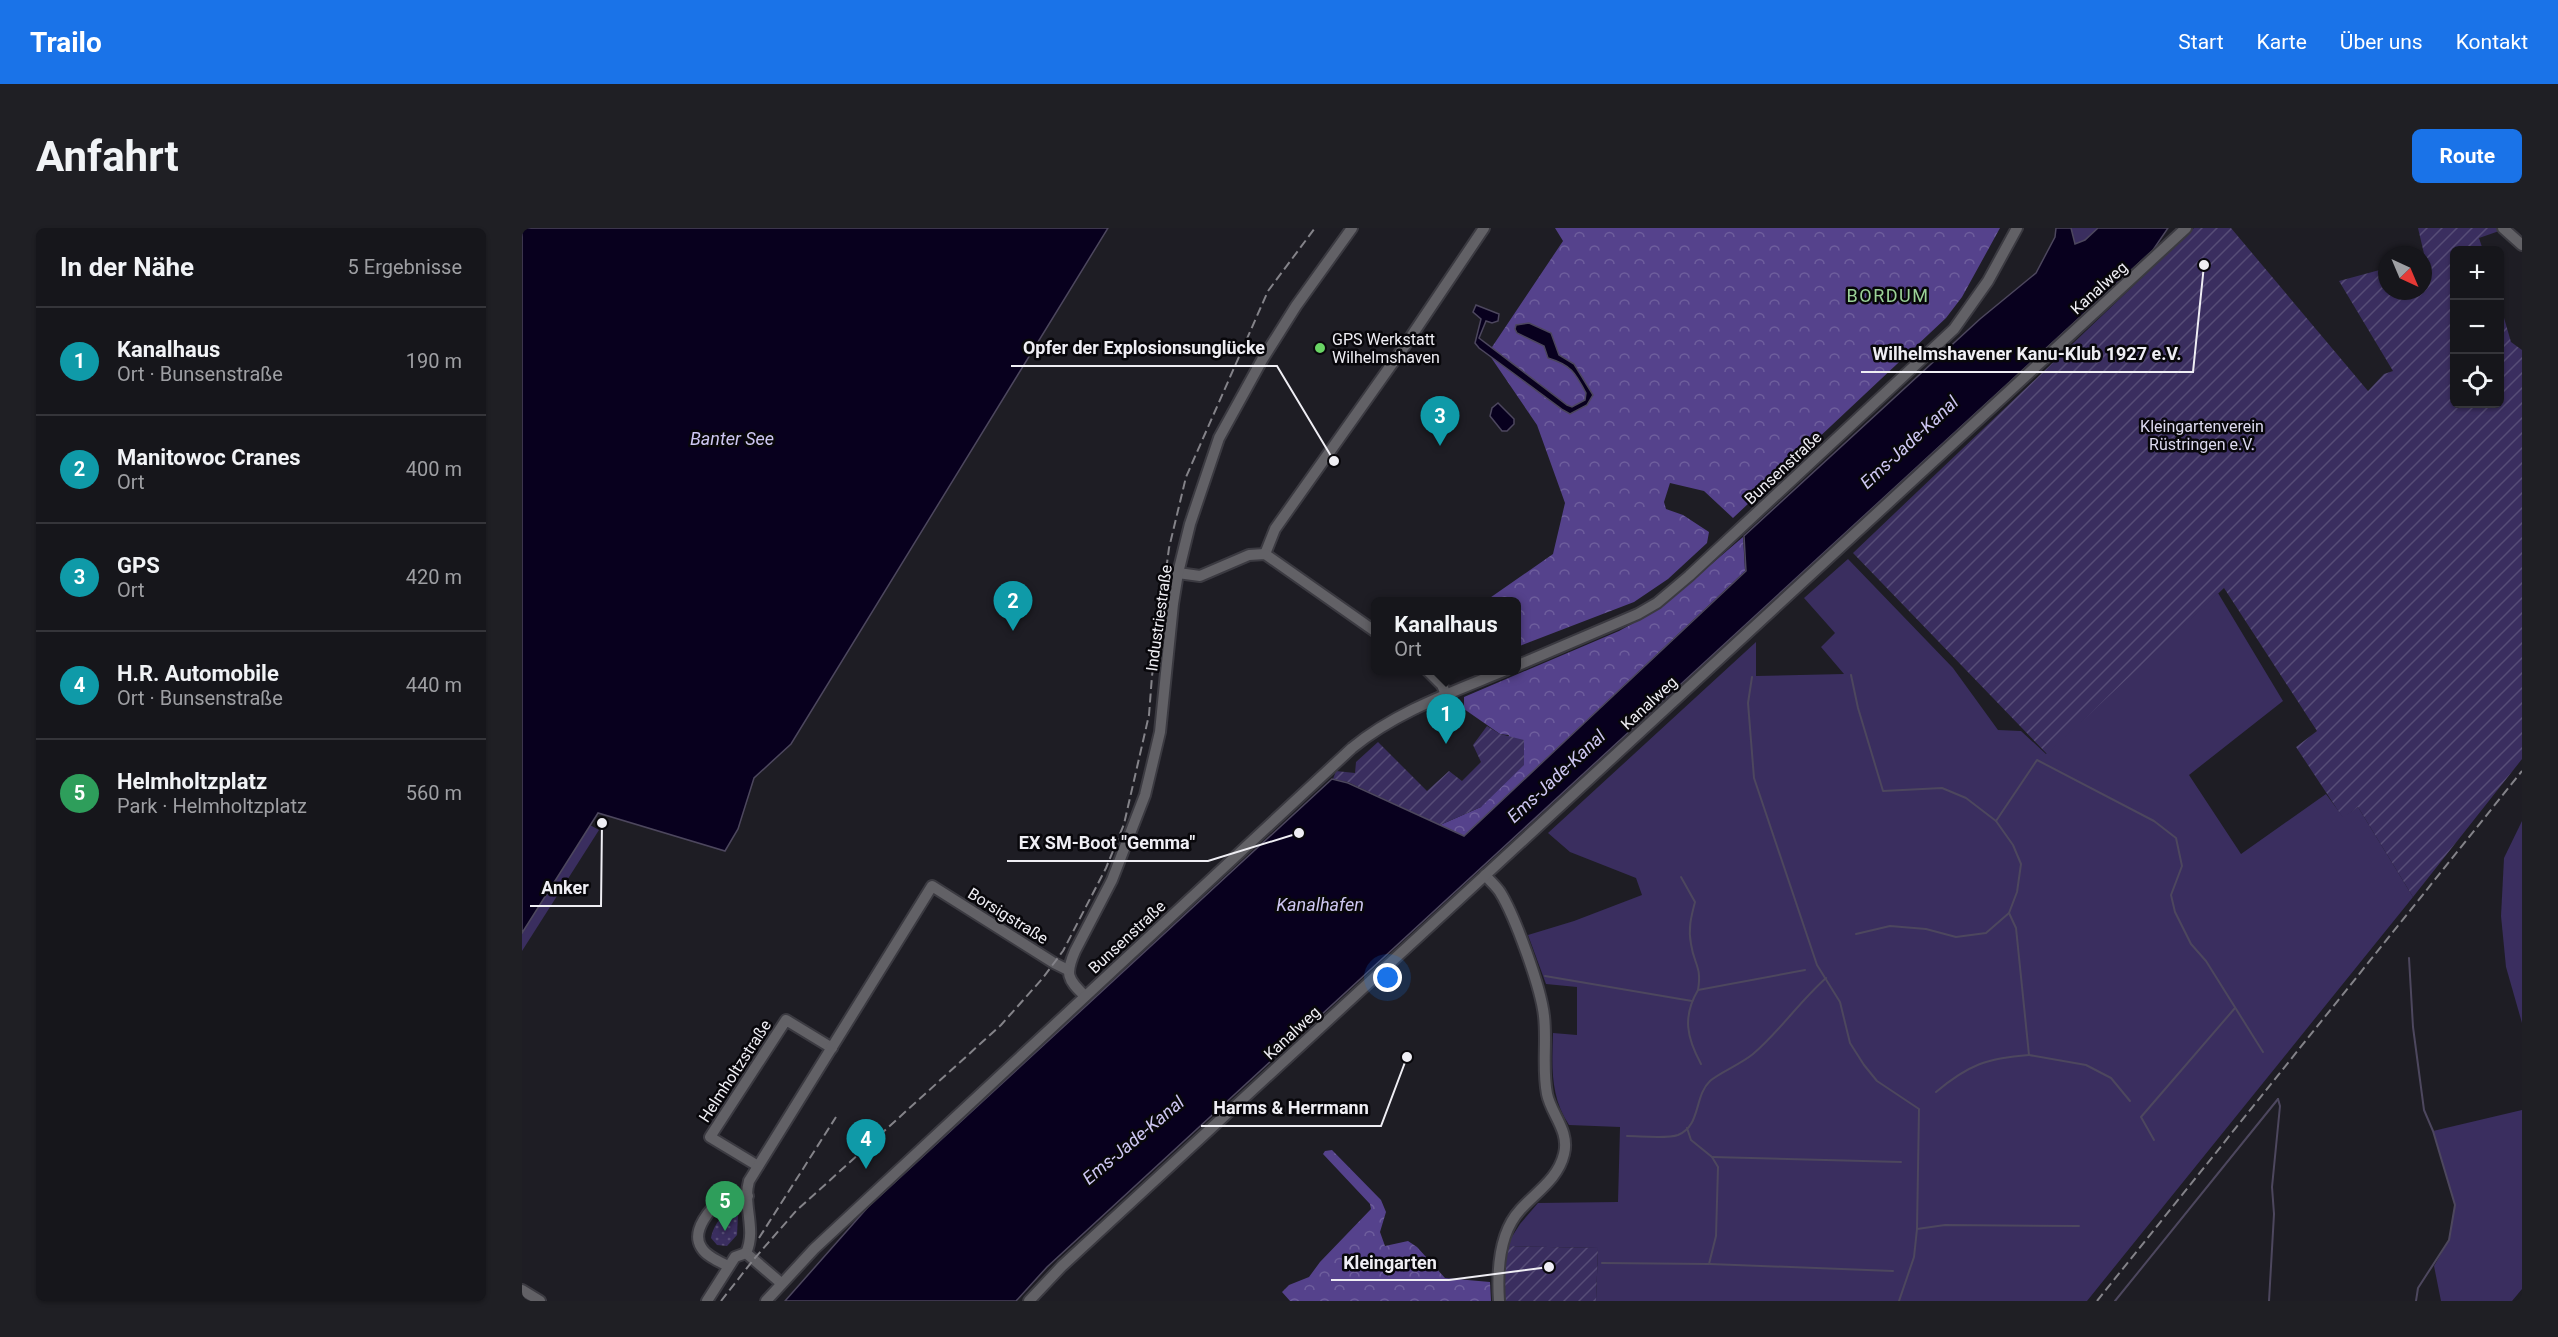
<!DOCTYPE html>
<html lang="de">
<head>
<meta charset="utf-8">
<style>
  body { margin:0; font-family:Roboto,sans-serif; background:#1f1f24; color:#f1f3f6 }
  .controls { position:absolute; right:18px; top:18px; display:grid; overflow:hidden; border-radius:9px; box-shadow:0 2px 4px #0004 }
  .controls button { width:54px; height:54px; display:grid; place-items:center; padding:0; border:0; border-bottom:2px solid #35353a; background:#16161b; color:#f1f3f6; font:30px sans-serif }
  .compass { position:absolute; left:1856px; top:18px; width:54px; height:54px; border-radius:50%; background:#16161b; box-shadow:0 2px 4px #0004; rotate:136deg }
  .you { position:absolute; left:866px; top:750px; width:21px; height:21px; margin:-15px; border:4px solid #fff; border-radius:50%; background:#1a73e8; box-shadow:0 0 0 9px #1a73e833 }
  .badge { display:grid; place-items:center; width:39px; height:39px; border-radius:50%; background:#1a73e8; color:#fff; font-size:20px; font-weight:700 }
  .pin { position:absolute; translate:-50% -50px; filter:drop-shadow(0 2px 3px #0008) }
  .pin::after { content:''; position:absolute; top:32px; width:21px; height:18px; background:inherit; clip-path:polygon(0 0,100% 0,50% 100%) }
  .popup { position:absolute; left:849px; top:369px; width:150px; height:78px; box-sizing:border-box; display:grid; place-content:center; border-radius:9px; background:#16161b; filter:drop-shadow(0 2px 4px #0005); font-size:20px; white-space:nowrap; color:#9e9fa3 }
  .popup b { font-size:22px; color:#f1f3f6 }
  .popup::after { content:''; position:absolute; left:50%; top:100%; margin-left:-12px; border:12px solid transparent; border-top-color:#16161b }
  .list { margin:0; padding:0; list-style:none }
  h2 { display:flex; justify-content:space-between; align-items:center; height:78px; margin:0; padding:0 24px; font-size:26px }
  h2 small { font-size:20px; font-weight:400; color:#9e9fa3 }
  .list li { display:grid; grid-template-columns:39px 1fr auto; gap:18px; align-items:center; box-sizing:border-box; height:108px; padding:0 24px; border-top:2px solid #35353a }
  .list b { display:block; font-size:22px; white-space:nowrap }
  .list p { margin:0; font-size:20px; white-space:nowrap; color:#9e9fa3 }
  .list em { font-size:20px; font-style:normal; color:#9e9fa3 }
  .icon { flex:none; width:33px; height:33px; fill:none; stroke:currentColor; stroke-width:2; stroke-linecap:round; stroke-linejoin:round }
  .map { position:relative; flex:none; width:2000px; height:1073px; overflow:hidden; border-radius:9px }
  header { display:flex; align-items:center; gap:36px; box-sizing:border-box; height:84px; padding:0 30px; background:#1a73e8; color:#fff }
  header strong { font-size:28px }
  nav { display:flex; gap:33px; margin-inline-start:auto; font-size:21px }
  .intro { display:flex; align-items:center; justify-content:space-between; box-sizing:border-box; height:144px; padding:0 36px }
  h1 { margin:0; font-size:42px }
  .button { padding:15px 27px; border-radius:9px; background:#1a73e8; color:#fff; font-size:21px; font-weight:700 }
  main { display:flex; gap:36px; padding:0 36px }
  aside { flex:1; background:#16161b; border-radius:9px; box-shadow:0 2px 4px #0004 }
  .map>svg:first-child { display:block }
  .grass { fill:#3a2e5f }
  .forest { fill:url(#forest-crowns) }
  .park { fill:url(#park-dots) }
  .garden { fill:url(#garden-furrows) }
  .water { fill:#08001e; stroke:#4d475e; stroke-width:1.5 }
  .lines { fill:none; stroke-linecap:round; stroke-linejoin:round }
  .stream { stroke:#4d475e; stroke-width:2 }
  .minor-casing { stroke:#3b3a41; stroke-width:14 }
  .minor { stroke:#626166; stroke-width:10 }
  .rail { stroke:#848389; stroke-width:2; stroke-dasharray:9 4.5; stroke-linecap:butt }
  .poi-dot { fill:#69d464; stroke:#08070b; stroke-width:2 }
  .labels { text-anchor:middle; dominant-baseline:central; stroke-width:5; stroke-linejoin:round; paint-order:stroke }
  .street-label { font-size:16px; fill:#efeef4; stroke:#08070b }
  .poi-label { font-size:16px; fill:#efeef4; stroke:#08070b; text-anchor:start }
  .park-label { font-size:16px; fill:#dddaf0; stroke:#08070b }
  .neighbourhood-label { font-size:18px; letter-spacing:1.5px; fill:#9bd297; stroke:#08070b }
  .water-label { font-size:18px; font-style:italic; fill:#cec7f2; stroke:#08070b }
  .leader { fill:none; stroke:#efeef4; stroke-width:2 }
  .callout-dot { fill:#efeef4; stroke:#08070b; stroke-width:2 }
  .callout-label { font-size:18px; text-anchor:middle; font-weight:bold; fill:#efeef4; stroke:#08070b; stroke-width:5; stroke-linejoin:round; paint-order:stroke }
</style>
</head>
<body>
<header>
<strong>Trailo</strong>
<nav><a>Start</a><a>Karte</a><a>Über uns</a><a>Kontakt</a></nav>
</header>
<div class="intro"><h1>Anfahrt</h1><a class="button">Route</a></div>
<main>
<aside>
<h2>In der Nähe<small>5 Ergebnisse</small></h2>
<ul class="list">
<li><span class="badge" style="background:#0f9aa8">1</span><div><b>Kanalhaus</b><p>Ort · Bunsenstraße</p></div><em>190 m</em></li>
<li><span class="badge" style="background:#0f9aa8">2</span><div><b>Manitowoc Cranes</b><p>Ort</p></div><em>400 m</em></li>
<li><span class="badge" style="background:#0f9aa8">3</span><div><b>GPS</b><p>Ort</p></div><em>420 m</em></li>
<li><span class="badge" style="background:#0f9aa8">4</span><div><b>H.R. Automobile</b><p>Ort · Bunsenstraße</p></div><em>440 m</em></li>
<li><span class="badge" style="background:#2e9e5b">5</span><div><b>Helmholtzplatz</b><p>Park · Helmholtzplatz</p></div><em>560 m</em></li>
</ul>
</aside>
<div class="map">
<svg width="2000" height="1073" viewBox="0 0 2000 1073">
  <defs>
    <pattern id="forest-crowns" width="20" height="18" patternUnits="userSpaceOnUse" patternTransform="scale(1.5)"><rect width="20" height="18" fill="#55428c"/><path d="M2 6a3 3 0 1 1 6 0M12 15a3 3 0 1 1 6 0" fill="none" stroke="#6e5e9d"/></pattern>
    <pattern id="park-dots" width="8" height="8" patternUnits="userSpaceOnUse" patternTransform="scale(1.5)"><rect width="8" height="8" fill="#3a2e5f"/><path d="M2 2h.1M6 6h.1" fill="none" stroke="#574d77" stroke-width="1.8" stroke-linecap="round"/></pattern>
    <pattern id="garden-furrows" width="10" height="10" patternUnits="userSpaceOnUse" patternTransform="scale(1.5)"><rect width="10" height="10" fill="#3a2e5f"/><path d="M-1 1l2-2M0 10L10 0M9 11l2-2" fill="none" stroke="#574d77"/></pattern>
  </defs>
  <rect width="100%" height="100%" fill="#1e1d24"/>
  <g class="grass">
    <polygon points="1549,0 1576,0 1563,12 1553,16"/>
    <path d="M1326,331l105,109 45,62 23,1 25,23 172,-161 65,108 -94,74 52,79 85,-60 17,23 15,-10 55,90 -326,404h-491l2,-53 -92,-2 14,-22 18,-21 80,-1 2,-75 -51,-2c-19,-29 -17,-58 -16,-92l24,2v-48l-31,-3 -18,-49 46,-14 68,-26 -6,-17 -66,-26 -22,-19 208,-191v34l88,-2 -23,-27 14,-14 -31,-35z"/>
    <polygon points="2000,593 2000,795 1984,739 1979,688 1982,630"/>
    <polygon points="68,597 77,602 0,723 0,705"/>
    <polygon points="2000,882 2000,1061 1990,1073 1919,1073 1912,1038 1927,1012 1933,977 1911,903"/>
  </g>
  <g class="forest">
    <polygon points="1033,0 1478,0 1440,69 1424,90 1211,290 1182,263 1148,255 1142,274 1144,281 1161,287 1187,304 1185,315 1146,351 1112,374 995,419 994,374 962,374 1031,326 1043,275 1015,197 966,125 1041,13"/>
    <polygon points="1221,309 1223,343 942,608 918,597 959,579 987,507 978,506 942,481 942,469 1097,403 1137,381"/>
    <polygon points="810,922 859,972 864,984 858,1004 863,1018 886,1013 895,1019 923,1050 968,1054 969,1073 768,1073 760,1064 767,1057 787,1049 798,1034 849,981 848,976 801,926 803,923"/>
  </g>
  <path class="park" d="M211,982l5,5 -1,20 -10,11 -10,-1 -6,-7c2,-12 11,-25 22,-28z"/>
  <g class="garden">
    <polygon points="1672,0 1709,0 1846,163 1862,146 1871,143 1817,53 1865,40 1865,63 1901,63 1901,31 1903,30 1896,0 1978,0 1980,2 1957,10 1961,22 1932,22 1932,176 1978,176 1978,76 1989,114 2000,122 2000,531 1891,669 1836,579 1821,590 1774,519 1795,503 1702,360 1525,526 1331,325"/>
    <polygon points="965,498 978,506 1002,512 1002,537 959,579 918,597 826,554 811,551 814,543 833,545 834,534 856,514 905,563 927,543 940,553 959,534 951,517"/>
    <polygon points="984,1018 1076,1020 1074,1073 979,1073"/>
  </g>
  <g class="water">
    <polygon points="0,0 586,0 269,516 232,550 216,601 203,623 76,585 0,705"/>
    <polygon points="1534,0 1549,0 1553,16 1563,12 1576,0 1646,0 1631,22 525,1039 494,1073 263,1073 346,979 810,551 826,555 942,608 1224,343 1222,308 1458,91 1514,45 1533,9"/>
    <path d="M954,77l23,9 -1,7 -6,2 -6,-2 -7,17 88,67 5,2 13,-7 1,-7c-11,-21 -15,-28 -38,-35l-4,-12 -27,-13 -2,-4 1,-4 13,-2 22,10 8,22 15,9 19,31 -6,10 -17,9 -7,-4 -84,-62 -4,-5 6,-24 -8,-7z"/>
    <polygon points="976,175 992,191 992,196 985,203 980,203 968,188 970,180"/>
  </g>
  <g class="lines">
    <g class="stream">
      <polyline points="1329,447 1336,480 1361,563 1420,560 1444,570 1474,593 1515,532 1632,593 1654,610 1660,638 1649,667 1653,684 1669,716 1684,733 1741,824"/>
      <polyline points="1230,449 1226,475 1232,550 1295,737 1318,774 1328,815 1342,837 1355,853 1397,881 1395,1001 1392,1029 1377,1073"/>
      <path d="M1159,649l14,25c-4,15 -7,27 -4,42 3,21 11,22 7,46"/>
      <polyline points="1487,685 1494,700 1507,827 1564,837 1589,850 1608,873"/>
      <polyline points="1334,706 1368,698 1404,701 1434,709 1464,705 1487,685 1495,664 1499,636 1491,617 1474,593"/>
      <polyline points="1887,730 1891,799 1902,882 1911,903 1933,977 1927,1012 1896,1060 1894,1073"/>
      <polyline points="1023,748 1170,773"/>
      <path d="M1179,836c-14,-26 -19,-47 -3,-74l107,-20"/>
      <path d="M1414,864c32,-27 51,-34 93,-37"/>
      <path d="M1105,908c13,0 40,3 51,-1 23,-9 16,-39 32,-54 9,-8 31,-17 43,-27 27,-23 46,-52 73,-76"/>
      <polyline points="1632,912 1619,889 1713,780"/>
      <polyline points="1190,929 1379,934"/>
      <polyline points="1395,1001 1423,997 1557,998"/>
      <polyline points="1080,1035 1187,1036 1194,1008 1196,939 1190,929 1169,912 1165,900"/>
      <polyline points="1188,1036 1371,1043"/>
      <polyline points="1593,1073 1756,871"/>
      <polyline points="1747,1073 1752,986 1750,959 1758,878 1756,871"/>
    </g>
    <g class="minor-casing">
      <g id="minor">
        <polyline points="1981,0 2000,17"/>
        <polyline points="743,326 753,301 884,116 962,0"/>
        <polyline points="656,345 678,348 727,327 743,326 854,404"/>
        <polyline points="994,438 1116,386 1135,375 1167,348 1432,101 1466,53 1495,0"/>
        <polyline points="905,442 920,457 924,467"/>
        <path d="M963,647c5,6 11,11 15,17 15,24 41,96 44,124 3,26 -2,52 3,78 4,20 23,37 17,60 -6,25 -28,38 -44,56 -21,23 -23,61 -21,91"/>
        <path d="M563,768c-18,-17 -20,-22 -10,-45l37,-71 33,-85 15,-63 13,-128 5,-31 12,-49 29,-86 43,-78 34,-54 56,-78"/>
        <polyline points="236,938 188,909 264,792 310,820"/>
        <path d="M224,1025c11,-24 -4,-48 3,-72l183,-295 122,77 14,7"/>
        <polyline points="224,1025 259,1055"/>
        <path d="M206,1038c-10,-5 -22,-10 -27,-19 -10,-16 9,-40 23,-48 7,-5 15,-4 24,-3"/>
        <polyline points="0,1062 18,1073"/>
        <polyline points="185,1073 213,1029 224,1025"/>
        <path d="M244,1073l48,-52 538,-501c45,-37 101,-56 154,-78"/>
        <polyline points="507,1073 540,1038 1664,0"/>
      </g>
    </g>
    <use href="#minor" class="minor"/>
    <g class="rail">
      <polyline points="237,1010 314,889"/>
      <polyline points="199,1073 232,1031 274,983 479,797 520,751 541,723 584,640 602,596 627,487 630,448 647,320 664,249 746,63 793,0"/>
      <polyline points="1575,1073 2000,543"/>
    </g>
  </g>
  <circle class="poi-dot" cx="798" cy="120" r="6"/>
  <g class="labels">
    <g class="street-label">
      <text transform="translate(1577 60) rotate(-42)">Kanalweg</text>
      <text transform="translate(1261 240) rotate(-43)">Bunsenstraße</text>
      <text transform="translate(637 390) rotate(-82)">Industriestraße</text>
      <text transform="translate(1127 475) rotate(-43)">Kanalweg</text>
      <text transform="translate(486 688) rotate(32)">Borsigstraße</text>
      <text transform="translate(605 709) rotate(-43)">Bunsenstraße</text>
      <text transform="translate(770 805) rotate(-43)">Kanalweg</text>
      <text transform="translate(213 843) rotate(-57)">Helmholtzstraße</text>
    </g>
    <g class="poi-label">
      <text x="810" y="111">GPS Werkstatt<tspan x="810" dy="18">Wilhelmshaven</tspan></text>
    </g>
    <g class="park-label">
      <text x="1680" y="198">Kleingartenverein<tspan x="1680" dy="18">Rüstringen e.V.</tspan></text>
    </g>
    <g class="neighbourhood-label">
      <text x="1366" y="67">BORDUM</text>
    </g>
    <g class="water-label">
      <text x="210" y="210">Banter See</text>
      <text transform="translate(1387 214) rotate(-43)">Ems-Jade-Kanal</text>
      <text transform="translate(1034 548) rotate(-43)">Ems-Jade-Kanal</text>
      <text x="798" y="676">Kanalhafen</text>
      <text transform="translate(611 912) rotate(-40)">Ems-Jade-Kanal</text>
    </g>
  </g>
  <path class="leader" d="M812 233L755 138H489M1682 37L1671 144H1339M777 605L686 633H485M80 595L79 678H8M885 829L859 898H679M1027 1039L927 1052H809"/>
  <g class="callout-dot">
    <circle cx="812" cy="233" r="6"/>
    <circle cx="1682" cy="37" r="6"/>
    <circle cx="777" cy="605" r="6"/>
    <circle cx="80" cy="595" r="6"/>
    <circle cx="885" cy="829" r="6"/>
    <circle cx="1027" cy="1039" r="6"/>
  </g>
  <g class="callout-label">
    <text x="622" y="126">Opfer der Explosionsunglücke</text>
    <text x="1505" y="132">Wilhelmshavener Kanu-Klub 1927 e.V.</text>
    <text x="585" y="621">EX SM-Boot "Gemma"</text>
    <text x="43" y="666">Anker</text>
    <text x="769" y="886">Harms &amp; Herrmann</text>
    <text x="868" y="1041">Kleingarten</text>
  </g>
</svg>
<div class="controls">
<button>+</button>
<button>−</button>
<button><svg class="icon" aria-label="locate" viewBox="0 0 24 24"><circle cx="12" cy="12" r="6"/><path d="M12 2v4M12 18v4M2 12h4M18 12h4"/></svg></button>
</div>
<svg class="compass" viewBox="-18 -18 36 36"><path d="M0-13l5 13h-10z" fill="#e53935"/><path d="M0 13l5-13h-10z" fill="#9e9fa3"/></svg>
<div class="you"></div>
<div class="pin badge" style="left:924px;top:516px;background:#0f9aa8">1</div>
<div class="popup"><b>Kanalhaus</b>Ort</div>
<div class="pin badge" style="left:491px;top:403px;background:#0f9aa8">2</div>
<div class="pin badge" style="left:918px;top:218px;background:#0f9aa8">3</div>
<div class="pin badge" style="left:344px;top:941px;background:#0f9aa8">4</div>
<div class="pin badge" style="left:203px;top:1003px;background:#2e9e5b">5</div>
</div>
</main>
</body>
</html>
